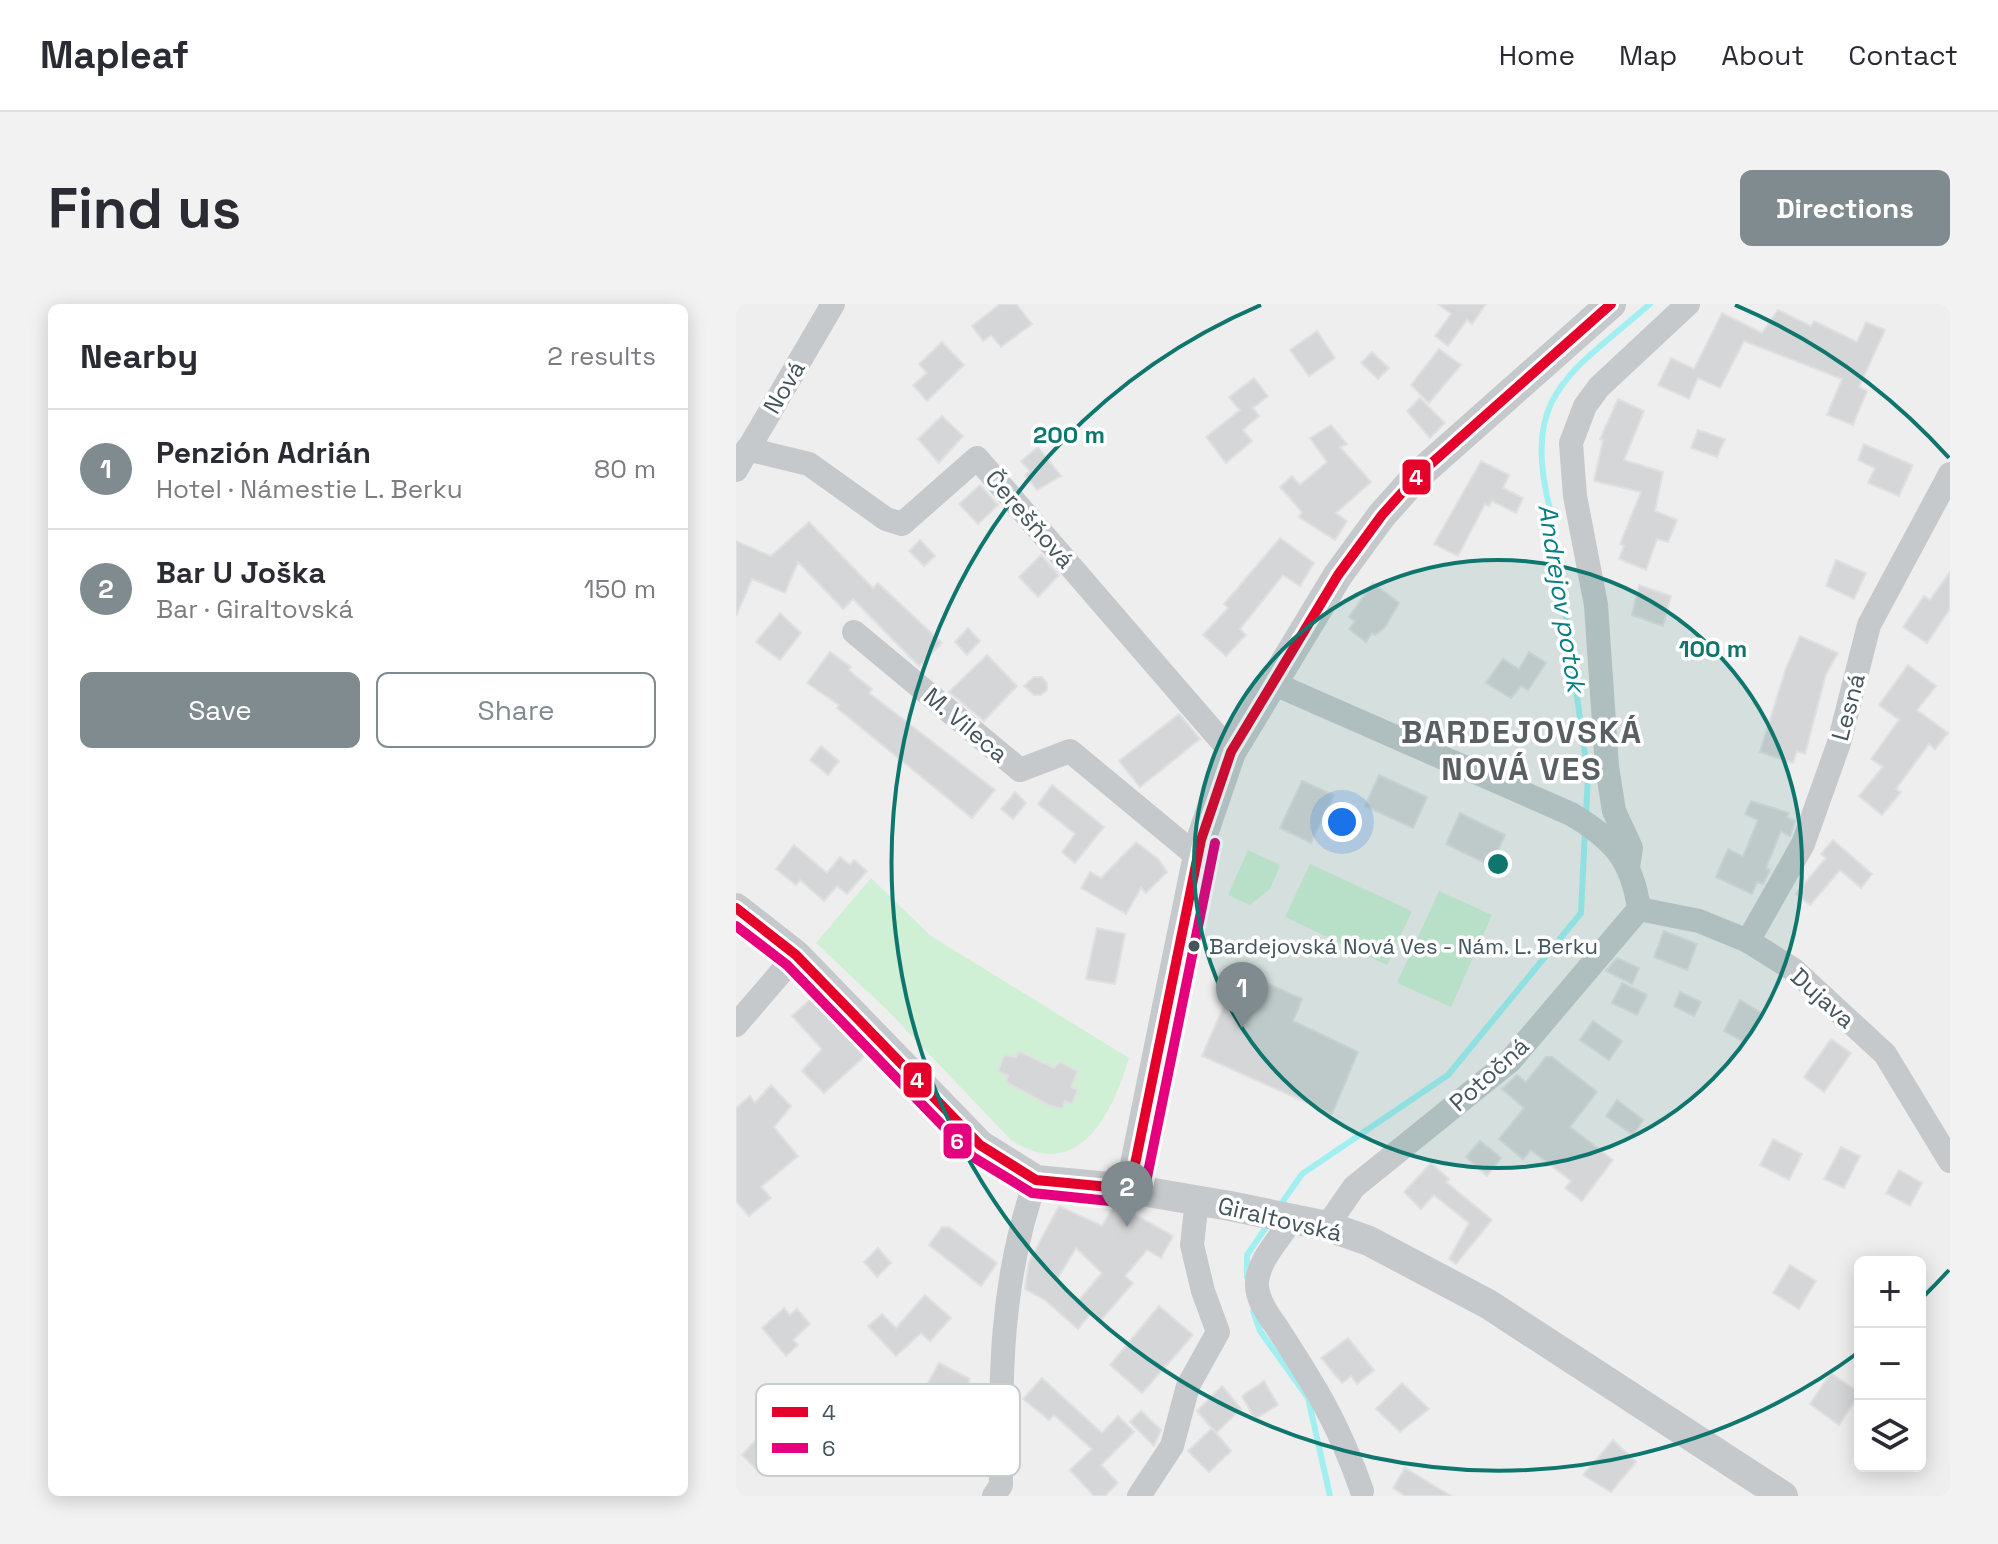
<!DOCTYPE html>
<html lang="en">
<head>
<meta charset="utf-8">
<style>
  body { margin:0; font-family:"Space Grotesk",sans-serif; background:#f2f2f3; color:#2b2b33 }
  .controls { position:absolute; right:24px; bottom:24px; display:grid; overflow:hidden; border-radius:12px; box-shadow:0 4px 20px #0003 }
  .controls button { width:72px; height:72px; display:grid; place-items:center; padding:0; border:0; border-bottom:2px solid #e1e1e2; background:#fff; color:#2b2b33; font:40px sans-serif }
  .you { position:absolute; left:606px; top:518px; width:28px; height:28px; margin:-20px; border:6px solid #fff; border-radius:50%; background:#1a73e8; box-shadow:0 0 0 12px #1a73e833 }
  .badge { display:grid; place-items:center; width:52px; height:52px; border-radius:50%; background:#808b8f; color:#fff; font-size:26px; font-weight:700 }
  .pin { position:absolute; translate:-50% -66px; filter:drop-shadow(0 2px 4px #0008) }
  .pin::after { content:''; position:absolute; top:42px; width:28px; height:24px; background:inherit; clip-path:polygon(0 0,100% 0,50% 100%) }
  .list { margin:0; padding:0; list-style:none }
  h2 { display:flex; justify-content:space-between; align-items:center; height:104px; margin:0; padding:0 32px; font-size:34px }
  h2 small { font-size:26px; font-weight:400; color:#7c7c81 }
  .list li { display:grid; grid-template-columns:52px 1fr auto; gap:24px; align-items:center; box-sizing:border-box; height:120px; padding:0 32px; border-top:2px solid #e1e1e2 }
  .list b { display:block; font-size:30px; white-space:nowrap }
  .list p { margin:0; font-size:26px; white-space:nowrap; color:#7c7c81 }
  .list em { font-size:26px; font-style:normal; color:#7c7c81 }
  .actions { display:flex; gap:16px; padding:24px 32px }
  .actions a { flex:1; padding:18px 0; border:2px solid #808b8f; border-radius:12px; text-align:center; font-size:28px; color:#808b8f }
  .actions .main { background:#808b8f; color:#fff }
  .icon { flex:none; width:44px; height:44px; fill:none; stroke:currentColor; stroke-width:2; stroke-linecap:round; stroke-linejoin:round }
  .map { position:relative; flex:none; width:1214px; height:1192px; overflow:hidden; border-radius:12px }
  header { display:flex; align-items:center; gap:48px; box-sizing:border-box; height:112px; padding:0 40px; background:#fff; border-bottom:2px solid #e1e1e2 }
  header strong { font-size:38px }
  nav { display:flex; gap:44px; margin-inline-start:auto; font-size:28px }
  .intro { display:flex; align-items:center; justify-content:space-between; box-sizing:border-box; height:192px; padding:0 48px }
  h1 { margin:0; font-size:56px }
  .button { padding:20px 36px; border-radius:12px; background:#808b8f; color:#fff; font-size:28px; font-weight:700 }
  main { display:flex; gap:48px; padding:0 48px }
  aside { flex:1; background:#fff; border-radius:12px; box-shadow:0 4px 20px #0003 }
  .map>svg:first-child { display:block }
  .green { fill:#d0f0d6 }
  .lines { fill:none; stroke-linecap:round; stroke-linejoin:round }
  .stream { stroke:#a2eff2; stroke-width:6 }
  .building { fill:#d5d6d7; stroke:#e0e0e1; stroke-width:2; fill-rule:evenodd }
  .minor { stroke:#c5c9cb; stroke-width:24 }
  .tertiary { stroke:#c5c9cb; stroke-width:30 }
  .bus-1-casing { stroke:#fff; stroke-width:16 }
  .bus-2-casing { stroke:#fff; stroke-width:16 }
  .bus-1 { stroke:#e4002b; stroke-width:10 }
  .bus-2 { stroke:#e5007d; stroke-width:10 }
  .ring { fill:none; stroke:#0f766e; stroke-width:4 }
  .bus-dot { fill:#44555c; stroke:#fff; stroke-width:3 }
  .labels { text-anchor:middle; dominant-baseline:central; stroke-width:7; stroke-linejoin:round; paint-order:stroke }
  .bus-label { font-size:22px; fill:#44555c; stroke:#fff; text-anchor:start }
  .street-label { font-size:24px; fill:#44555c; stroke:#fff }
  .water-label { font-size:26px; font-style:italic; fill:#067f82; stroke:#fff }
  .district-label { font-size:32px; font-weight:bold; letter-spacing:2px; fill:#595f63; stroke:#fff }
  .key { fill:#fff; stroke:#c7ccce; stroke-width:2 }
  .key-label { font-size:22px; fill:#44555c }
  .centre { fill:#0f766e; stroke:#fff; stroke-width:4 }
  .ring-label { font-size:24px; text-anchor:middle; font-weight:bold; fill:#0f766e; stroke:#fff; stroke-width:7; stroke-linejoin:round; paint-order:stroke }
  .line-badge { stroke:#fff; stroke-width:3 }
  .badge-label { font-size:22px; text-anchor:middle; font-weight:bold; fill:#fff }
</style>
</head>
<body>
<header>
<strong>Mapleaf</strong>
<nav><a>Home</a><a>Map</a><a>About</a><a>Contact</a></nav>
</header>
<div class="intro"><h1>Find us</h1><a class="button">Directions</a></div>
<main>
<aside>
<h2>Nearby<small>2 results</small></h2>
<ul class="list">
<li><span class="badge">1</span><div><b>Penzión Adrián</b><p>Hotel · Námestie L. Berku</p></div><em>80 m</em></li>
<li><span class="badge">2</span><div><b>Bar U Joška</b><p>Bar · Giraltovská</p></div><em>150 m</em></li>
</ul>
<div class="actions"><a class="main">Save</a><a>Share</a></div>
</aside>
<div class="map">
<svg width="1214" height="1192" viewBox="0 0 1214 1192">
  <rect width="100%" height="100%" fill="#efeeee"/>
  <g class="green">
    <polygon points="512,546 544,561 534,585 514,601 492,591"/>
    <polygon points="574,560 676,607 651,661 549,613"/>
    <path d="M135,574l60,58 198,122c-16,53 -49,127 -118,82l-124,-130 -71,-67z"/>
    <polygon points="703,587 756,611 715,703 661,679"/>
  </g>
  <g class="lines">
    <g class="stream">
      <path d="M850,511l2,-39 -36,-259c-33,-122 15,-141 98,-213"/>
      <polyline points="543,903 566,870 712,771 845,609 849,526"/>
      <polyline points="511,973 511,951 533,919"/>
      <polyline points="517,1007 524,1027 572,1094 594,1192"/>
    </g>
  </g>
  <g class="building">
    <polygon points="264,0 280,0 296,20 265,43 255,31 247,37 236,22"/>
    <polygon points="702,0 750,0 736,20 731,16 712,42 699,32 715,10"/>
    <polygon points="1042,6 1075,22 1078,17 1121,38 1130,18 1149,26 1123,83 1131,87 1117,121 1091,111 1106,75 1008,37 984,84 962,74 953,95 922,81 935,54 958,65 986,9 1026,29"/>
    <polygon points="581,27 599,54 573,72 554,46"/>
    <polygon points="206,38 228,61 191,97 177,81 191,69 183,60"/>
    <polygon points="703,45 725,61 693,99 675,81"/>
    <polygon points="636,48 653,64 642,75 625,59"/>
    <polygon points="518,74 532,92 517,104 523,112 507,126 516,137 490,159 470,133 504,106 493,93"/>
    <polygon points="684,94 709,119 694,134 671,107"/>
    <polygon points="882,95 908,107 888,156 927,168 919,207 941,216 932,238 921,235 910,266 883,255 888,242 884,240 905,188 858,177 867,136 864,135"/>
    <polygon points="206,112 227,132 203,159 182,135"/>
    <polygon points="595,121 611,140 604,143 635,178 600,209 611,217 599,236 563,213 566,208 544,183 556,172 564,181 591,158 574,134"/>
    <polygon points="962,126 989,135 981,153 955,144"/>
    <polygon points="1128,140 1177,161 1163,192 1132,179 1139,164 1122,156"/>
    <polygon points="302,143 325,172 301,186 289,171 294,167 285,157"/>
    <polygon points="745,157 773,171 767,184 787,194 780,209 756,197 753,202 749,200 722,252 698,240"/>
    <polygon points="244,181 262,201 242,220 223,200"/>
    <polygon points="73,218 137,284 142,279 206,339 183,362 117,295 107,305 62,258 49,289 16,275 0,312 0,237 35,252"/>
    <polygon points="544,234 578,259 564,282 547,271 504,325 510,331 490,352 467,331 492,304 488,300"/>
    <polygon points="184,236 199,252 188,262 173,247"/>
    <polygon points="305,251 323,271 302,293 283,273"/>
    <polygon points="1100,256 1130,269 1118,295 1090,282"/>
    <polygon points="1214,268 1214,305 1191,339 1167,323 1188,292 1194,296"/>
    <polygon points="637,279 663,299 649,323 639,331 636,329 630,338 613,325 619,317 613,313"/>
    <polygon points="903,281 935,292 927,322 896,311"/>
    <polygon points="44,309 65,329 44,356 20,338"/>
    <polygon points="232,324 244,337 231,351 219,338"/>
    <polygon points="1064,332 1102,349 1090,370 1069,450 1061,447 1057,459 1024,448 1050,364"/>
    <polygon points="94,348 115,363 113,366 117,370 136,385 133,389 259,486 236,514 101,404 103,401 71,379"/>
    <polygon points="793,348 810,359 792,386 785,382 775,394 750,379 767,355 783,365"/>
    <polygon points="251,351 281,382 248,417 213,388"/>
    <polygon points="1172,361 1200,382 1181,406 1212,429 1199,445 1193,440 1160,485 1165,488 1146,511 1123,492 1147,463 1135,455 1163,416 1143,401"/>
    <polygon points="298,373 306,373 311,379 311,386 305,391 298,391 288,382"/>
    <polygon points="443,410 464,435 404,483 383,457"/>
    <polygon points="85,442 103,457 92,471 74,456"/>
    <polygon points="643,471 691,493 677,524 629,502"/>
    <polygon points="566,477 598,491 575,539 544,524"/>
    <polygon points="316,481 368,523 339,559 326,548 339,530 302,500"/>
    <polygon points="279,488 290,499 277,515 265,505"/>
    <polygon points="1015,497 1053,509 1051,513 1059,517 1054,532 1045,527 1030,564 1034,566 1027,580 1021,578 1016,590 980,573 992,545 1007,553 1022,516 1009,510"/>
    <polygon points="724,509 769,531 755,562 710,540"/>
    <polygon points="1097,536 1136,570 1125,584 1104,566 1074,601 1060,590 1090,554 1085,550"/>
    <polygon points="400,538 422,555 431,568 410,589 405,584 390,610 345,584 354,568 365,574"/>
    <polygon points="58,541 91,569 104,553 114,561 118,556 131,567 111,590 101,582 88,597 64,576 60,581 40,565"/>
    <polygon points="361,624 389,630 379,680 350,675"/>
    <polygon points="928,627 961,640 951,666 918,653"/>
    <polygon points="881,654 903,664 896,680 870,667"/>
    <polygon points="515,672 566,695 557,717 622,748 596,810 466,752 492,692 488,690 495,675 511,682"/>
    <polygon points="886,679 911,691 901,711 876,699"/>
    <polygon points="944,688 965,698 958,712 938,702"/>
    <polygon points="76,694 131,750 88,789 66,767 86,745 56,712"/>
    <polygon points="1004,696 1026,709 1008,738 988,727"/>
    <polygon points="857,717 886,737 873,756 844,736"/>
    <polygon points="1095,735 1115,749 1088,788 1068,773"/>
    <polygon points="283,747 318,764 324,758 342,767 335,783 342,786 336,800 329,797 326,805 312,801 270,778 272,772 262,767 268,751 280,753"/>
    <polygon points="810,753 816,753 861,788 834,823 877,856 846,897 829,884 835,877 795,846 787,855 763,835 788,804 766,785 781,771 790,778"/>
    <polygon points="35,781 55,802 38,823 62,852 25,883 35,894 13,912 0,897 0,804 14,792 19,799"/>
    <polygon points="881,796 907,816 897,831 870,812"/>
    <polygon points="1037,835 1066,850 1053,876 1024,861"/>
    <polygon points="744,837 765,854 751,872 730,853"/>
    <polygon points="1105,843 1124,852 1108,884 1088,875"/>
    <polygon points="695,859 713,875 710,878 756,916 720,960 713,955 733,919 698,891 685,905 668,888"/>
    <polygon points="1163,866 1186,879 1174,902 1150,889"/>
    <path d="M323,902l43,20 12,-20h6l53,30 -12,22 -14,-8 -22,26 8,7 -32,37 -9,-8 -14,17 -33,-29 -20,-11 4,-27zM340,944l26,25 -24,28 -22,-20z"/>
    <polygon points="206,923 213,923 261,959 245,982 193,941"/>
    <polygon points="142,944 155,959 141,973 128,958"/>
    <polygon points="1054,961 1080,977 1063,1005 1037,989"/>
    <polygon points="189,991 215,1014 194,1037 185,1029 160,1052 132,1022 146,1010 160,1024"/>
    <polygon points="423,1002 457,1031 406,1089 374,1061"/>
    <polygon points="48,1004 54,1011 61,1005 74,1020 57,1036 62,1041 50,1052 26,1024"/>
    <polygon points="612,1034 638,1066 621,1080 615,1072 606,1079 585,1054"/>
    <polygon points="203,1059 234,1075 218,1115 238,1126 224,1151 216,1147 212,1154 183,1139 190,1124 174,1112"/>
    <polygon points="1095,1069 1124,1089 1103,1121 1074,1100"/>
    <polygon points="306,1074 366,1129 382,1112 398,1128 365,1161 382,1179 369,1192 358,1192 334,1166 356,1145 318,1111 313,1116 287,1095"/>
    <polygon points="528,1077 542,1101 519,1115 506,1092"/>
    <polygon points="666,1079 693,1105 664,1128 640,1105"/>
    <polygon points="486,1082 505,1105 480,1129 461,1107"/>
    <polygon points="405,1107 425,1126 418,1142 394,1118"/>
    <polygon points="476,1124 495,1147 473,1168 452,1147"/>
    <polygon points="25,1130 44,1148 24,1169 6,1151"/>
    <polygon points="877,1136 900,1158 875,1188 847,1171"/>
    <polygon points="669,1164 715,1192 669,1192 657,1184"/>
  </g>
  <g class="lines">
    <g class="minor">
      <polyline points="11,145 73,160 150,215 166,220 241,154 495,448"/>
      <polyline points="0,166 97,0"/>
      <polyline points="118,328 284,466 334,447 462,553"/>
      <path d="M534,378l301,132c42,25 61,45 68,95"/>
      <polyline points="892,563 895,544 878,507 871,463 860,301 839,192 835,139 849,102 863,83 952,0"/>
      <polyline points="903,605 963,617 1012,637 1058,666 1149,750 1214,857"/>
      <polyline points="1012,637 1067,540 1103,439 1133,321 1214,170"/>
      <polyline points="0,721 60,651"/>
      <path d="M557,913c-11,20 -34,41 -36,65 -1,16 10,32 19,44 39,60 62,96 86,165"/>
      <polyline points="591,922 618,883 774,757 903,605"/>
      <path d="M258,1192l7,-11c-1,-105 -1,-205 35,-305"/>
      <polyline points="403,1192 436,1142 452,1082 482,1028 467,987 456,941 461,896"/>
    </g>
    <g class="tertiary">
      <polyline points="0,604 60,651 244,841 300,876 394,885 494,902 591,922 633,937 752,1000 1047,1192"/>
      <polyline points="394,885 465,536 495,448 602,271 646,211 680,173 875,0"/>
    </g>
    <g class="bus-1-casing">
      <g id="bus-1">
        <polyline points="0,604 60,651 244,841 300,876 394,885"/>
        <polyline points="394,885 465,536 495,448 602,271 646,211 680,173 875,0"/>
      </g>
    </g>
    <g class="bus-2-casing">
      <g id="bus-2">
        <polyline points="0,622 51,661 237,853 296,889 393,899"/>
        <polyline points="408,888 479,539"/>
      </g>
    </g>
    <use href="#bus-1" class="bus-1"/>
    <use href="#bus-2" class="bus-2"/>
  </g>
  <circle cx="762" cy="560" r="304" fill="#0f766e" fill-opacity=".12"/>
  <g class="ring">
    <circle cx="762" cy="560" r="304"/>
    <path d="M1213 966A607 607 0 0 1 1187 993M1123 1048A607 607 0 1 1 525 1M999 1A607 607 0 0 1 1213 154"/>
  </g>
  <circle class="bus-dot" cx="458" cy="642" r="7"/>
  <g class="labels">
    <g class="bus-label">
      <text x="473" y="642">Bardejovská Nová Ves - Nám. L. Berku</text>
    </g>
    <g class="street-label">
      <text transform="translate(48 83) rotate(-59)">Nová</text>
      <text transform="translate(294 215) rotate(49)">Čerešňová</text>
      <text transform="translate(1112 403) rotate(-75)">Lesná</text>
      <text transform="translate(230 421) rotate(40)">M. Vileca</text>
      <text transform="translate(1087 694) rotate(42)">Dujava</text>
      <text transform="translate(753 770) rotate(-42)">Potočná</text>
      <text transform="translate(544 915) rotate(13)">Giraltovská</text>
    </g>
    <g class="water-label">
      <text transform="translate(826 294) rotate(81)">Andrejov potok</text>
    </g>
    <g class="district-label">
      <text x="786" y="428">BARDEJOVSKÁ<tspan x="786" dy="37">NOVÁ VES</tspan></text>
    </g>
  </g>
  <rect x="20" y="1080" width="264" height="92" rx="12" class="key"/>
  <rect x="36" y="1103" width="36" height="10" fill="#e4002b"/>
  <rect x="36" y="1139" width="36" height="10" fill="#e5007d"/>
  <g class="key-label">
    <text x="86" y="1116">4</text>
    <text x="86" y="1152">6</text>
  </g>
  <circle cx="762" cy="560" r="12" class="centre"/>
  <g class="ring-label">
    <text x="333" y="139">200 m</text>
    <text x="977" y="353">100 m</text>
  </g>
  <g class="line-badge">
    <rect x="665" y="154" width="31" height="38" rx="8" fill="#e4002b"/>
    <rect x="166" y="757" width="31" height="38" rx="8" fill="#e4002b"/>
    <rect x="206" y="818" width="31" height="38" rx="8" fill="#e5007d"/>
  </g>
  <g class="badge-label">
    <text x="680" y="181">4</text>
    <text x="181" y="784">4</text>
    <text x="221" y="845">6</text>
  </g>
</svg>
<div class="controls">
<button>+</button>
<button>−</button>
<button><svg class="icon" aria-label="layers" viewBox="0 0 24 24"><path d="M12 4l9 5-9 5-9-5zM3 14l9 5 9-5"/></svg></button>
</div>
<div class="you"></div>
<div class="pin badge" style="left:506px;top:724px">1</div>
<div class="pin badge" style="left:391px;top:923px">2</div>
</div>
</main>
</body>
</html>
